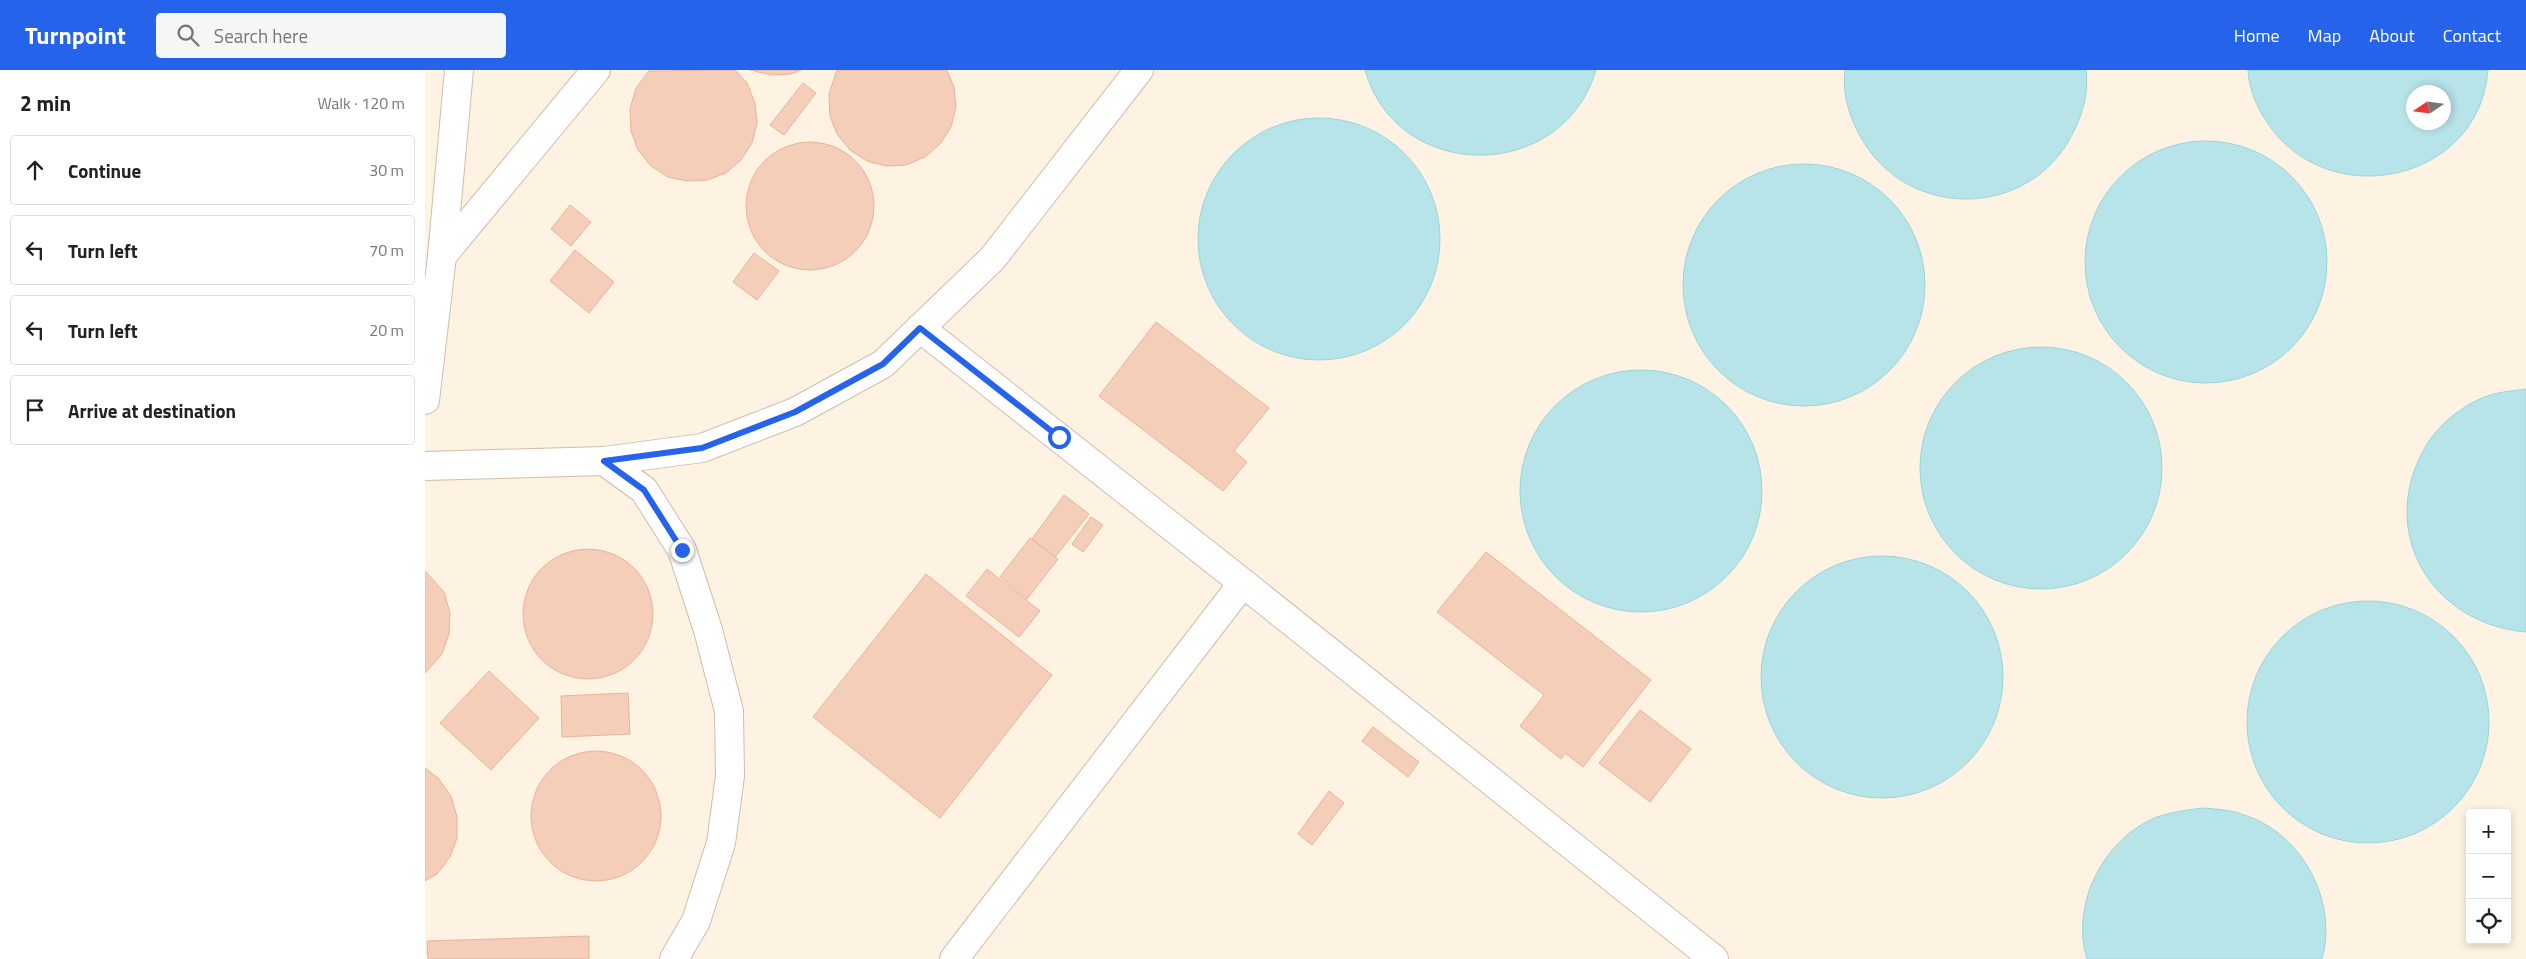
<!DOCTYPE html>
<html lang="en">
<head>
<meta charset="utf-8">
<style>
  body { margin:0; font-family:"Titillium Web",sans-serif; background:#f6f6f6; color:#222 }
  .controls { position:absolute; right:15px; bottom:15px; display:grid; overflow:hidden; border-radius:5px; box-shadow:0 2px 8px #0003 }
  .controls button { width:45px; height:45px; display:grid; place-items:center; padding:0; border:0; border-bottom:1px solid #e0e0e0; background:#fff; color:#222; font:25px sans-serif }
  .compass { position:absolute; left:1981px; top:15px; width:45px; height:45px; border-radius:50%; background:#fff; box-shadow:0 2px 8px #0003; rotate:257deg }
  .stop { position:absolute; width:15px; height:15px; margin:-11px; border:4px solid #2563eb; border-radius:50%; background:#fff }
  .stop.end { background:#2563eb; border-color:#fff; box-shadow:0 1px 5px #0008 }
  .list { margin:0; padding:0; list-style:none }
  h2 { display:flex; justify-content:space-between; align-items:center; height:65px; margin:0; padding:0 20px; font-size:21px }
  h2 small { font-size:16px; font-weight:400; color:#767676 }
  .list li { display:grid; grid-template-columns:32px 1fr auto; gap:15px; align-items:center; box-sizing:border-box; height:70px; margin:0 10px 10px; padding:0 10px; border:1px solid #e0e0e0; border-radius:5px }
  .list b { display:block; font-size:19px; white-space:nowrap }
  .list em { font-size:16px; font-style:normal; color:#767676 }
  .icon { flex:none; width:28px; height:28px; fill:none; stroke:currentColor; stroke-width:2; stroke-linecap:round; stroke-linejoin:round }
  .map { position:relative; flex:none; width:2101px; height:889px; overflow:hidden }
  header { display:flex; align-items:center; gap:30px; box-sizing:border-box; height:70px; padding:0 25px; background:#2563eb; color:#fff }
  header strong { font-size:24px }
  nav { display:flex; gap:28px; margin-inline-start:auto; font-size:18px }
  .search { width:350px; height:45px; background:#f6f6f6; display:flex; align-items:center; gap:12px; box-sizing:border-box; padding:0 18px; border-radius:5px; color:#767676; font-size:19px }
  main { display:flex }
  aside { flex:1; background:#fff }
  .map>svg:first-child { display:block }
  .water { fill:#b6e4e9; stroke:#9bd4db; fill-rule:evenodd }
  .building { fill:#f5ceb9; stroke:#e9b398 }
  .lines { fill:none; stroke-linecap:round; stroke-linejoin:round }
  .minor-casing { stroke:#d2bbab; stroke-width:30 }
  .minor { stroke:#fff; stroke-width:28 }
  .route { stroke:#2563eb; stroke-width:6 }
</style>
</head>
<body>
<header>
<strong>Turnpoint</strong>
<div class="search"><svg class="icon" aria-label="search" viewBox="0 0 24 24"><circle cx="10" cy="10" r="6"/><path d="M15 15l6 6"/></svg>Search here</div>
<nav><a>Home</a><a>Map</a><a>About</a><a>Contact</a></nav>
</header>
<main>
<aside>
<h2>2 min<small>Walk · 120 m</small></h2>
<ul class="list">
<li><svg class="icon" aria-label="ahead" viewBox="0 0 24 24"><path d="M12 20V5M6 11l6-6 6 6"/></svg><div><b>Continue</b></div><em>30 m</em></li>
<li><svg class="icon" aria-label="left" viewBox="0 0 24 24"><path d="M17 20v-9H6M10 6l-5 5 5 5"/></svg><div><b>Turn left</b></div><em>70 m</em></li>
<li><svg class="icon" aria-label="left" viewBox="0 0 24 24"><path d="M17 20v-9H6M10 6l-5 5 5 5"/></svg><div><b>Turn left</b></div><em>20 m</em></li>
<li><svg class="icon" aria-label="arrive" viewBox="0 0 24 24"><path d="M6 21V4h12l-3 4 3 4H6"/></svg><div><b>Arrive at destination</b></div></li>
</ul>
</aside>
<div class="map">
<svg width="2101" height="889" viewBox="0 0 2101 889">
  <rect width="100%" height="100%" fill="#fef2e3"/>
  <g class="water">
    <path d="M940,0h231c-33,113 -199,114 -231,0z"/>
    <path d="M1420,0h241c3,21 -3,44 -13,63 -43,87 -167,88 -213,3 -11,-20 -18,-43 -15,-66z"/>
    <path d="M1823,0h240c-8,108 -149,142 -214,62 -14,-18 -25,-39 -26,-62zM1988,22h30v30h-30z"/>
    <circle cx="894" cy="169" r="121"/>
    <circle cx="1781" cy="192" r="121"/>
    <circle cx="1379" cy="215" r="121"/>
    <circle cx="1616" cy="398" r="121"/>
    <circle cx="1216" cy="421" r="121"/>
    <path d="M2101,319v243c-93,-8 -148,-97 -103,-181 12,-23 35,-43 59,-53 14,-6 29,-7 44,-9z"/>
    <circle cx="1457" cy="607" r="121"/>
    <circle cx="1943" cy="652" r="121"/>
    <path d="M1777,738c15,1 31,2 45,8 56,19 91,86 75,143h-235c-17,-55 17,-121 70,-142 15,-5 30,-7 45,-9z"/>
  </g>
  <g class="building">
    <polygon points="310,0 322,13 330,33 332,53 327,73 316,90 301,103 282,110 262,111 243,107 226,96 213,80 206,61 205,39 211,18 224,1"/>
    <polygon points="325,0 376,0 366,4 346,5"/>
    <polygon points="412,0 522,0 529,17 531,37 526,57 515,74 500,87 481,95 461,96 442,91 425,80 412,64 405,46 404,24"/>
    <polygon points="378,13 391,23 359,65 345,55"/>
    <circle cx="385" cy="136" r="64"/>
    <polygon points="145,135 166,152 146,176 126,159"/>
    <polygon points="150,180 189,212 164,243 125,211"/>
    <polygon points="329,183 354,201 332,230 308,212"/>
    <polygon points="731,252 844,338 809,381 822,392 798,421 674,326"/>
    <polygon points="639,425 664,444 630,487 607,469"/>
    <polygon points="666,447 678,455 658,482 647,474"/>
    <polygon points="605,468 633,489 602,529 575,507"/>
    <circle cx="163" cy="544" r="65"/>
    <polygon points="1061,482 1226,610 1158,697 1140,683 1136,689 1095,656 1119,625 1012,542"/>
    <polygon points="562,499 615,541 594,567 541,526"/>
    <polygon points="0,501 19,522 25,543 24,564 17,584 0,603"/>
    <polygon points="501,504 627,605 515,748 388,647"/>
    <polygon points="64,601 114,648 66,700 15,653"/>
    <polygon points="203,623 205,664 137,667 136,626"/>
    <polygon points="1215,640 1266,679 1225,732 1174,693"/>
    <polygon points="948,657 994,692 983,707 937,671"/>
    <circle cx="171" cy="746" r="65"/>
    <polygon points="0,698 13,708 26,726 32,747 32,768 25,787 12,804 0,811"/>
    <polygon points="904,721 919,733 887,775 873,764"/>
    <polygon points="164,866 164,889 3,889 2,871"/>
  </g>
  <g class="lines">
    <g class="minor-casing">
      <g id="minor">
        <polyline points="17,186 171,0"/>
        <polyline points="495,258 818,513"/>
        <polyline points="0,330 17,186 34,0"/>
        <polyline points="179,391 277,378 370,342 458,294 567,189 714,0"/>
        <polyline points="0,396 179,391 219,420 257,480 283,560 304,641 305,706 296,773 271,851 249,889"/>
        <polyline points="529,889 818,513 1289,889"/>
      </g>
    </g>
    <use href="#minor" class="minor"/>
  </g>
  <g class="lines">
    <polyline class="route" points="257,480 219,420 179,391 277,378 370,342 458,294 495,258 634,367"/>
  </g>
</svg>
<div class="controls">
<button>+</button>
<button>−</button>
<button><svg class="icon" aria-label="locate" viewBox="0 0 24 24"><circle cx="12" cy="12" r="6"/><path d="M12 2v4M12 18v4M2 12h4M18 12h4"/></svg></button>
</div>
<svg class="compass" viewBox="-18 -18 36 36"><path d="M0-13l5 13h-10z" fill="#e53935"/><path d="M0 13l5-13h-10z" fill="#767676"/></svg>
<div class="stop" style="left:634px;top:367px"></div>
<div class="stop end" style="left:257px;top:480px"></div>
</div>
</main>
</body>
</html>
